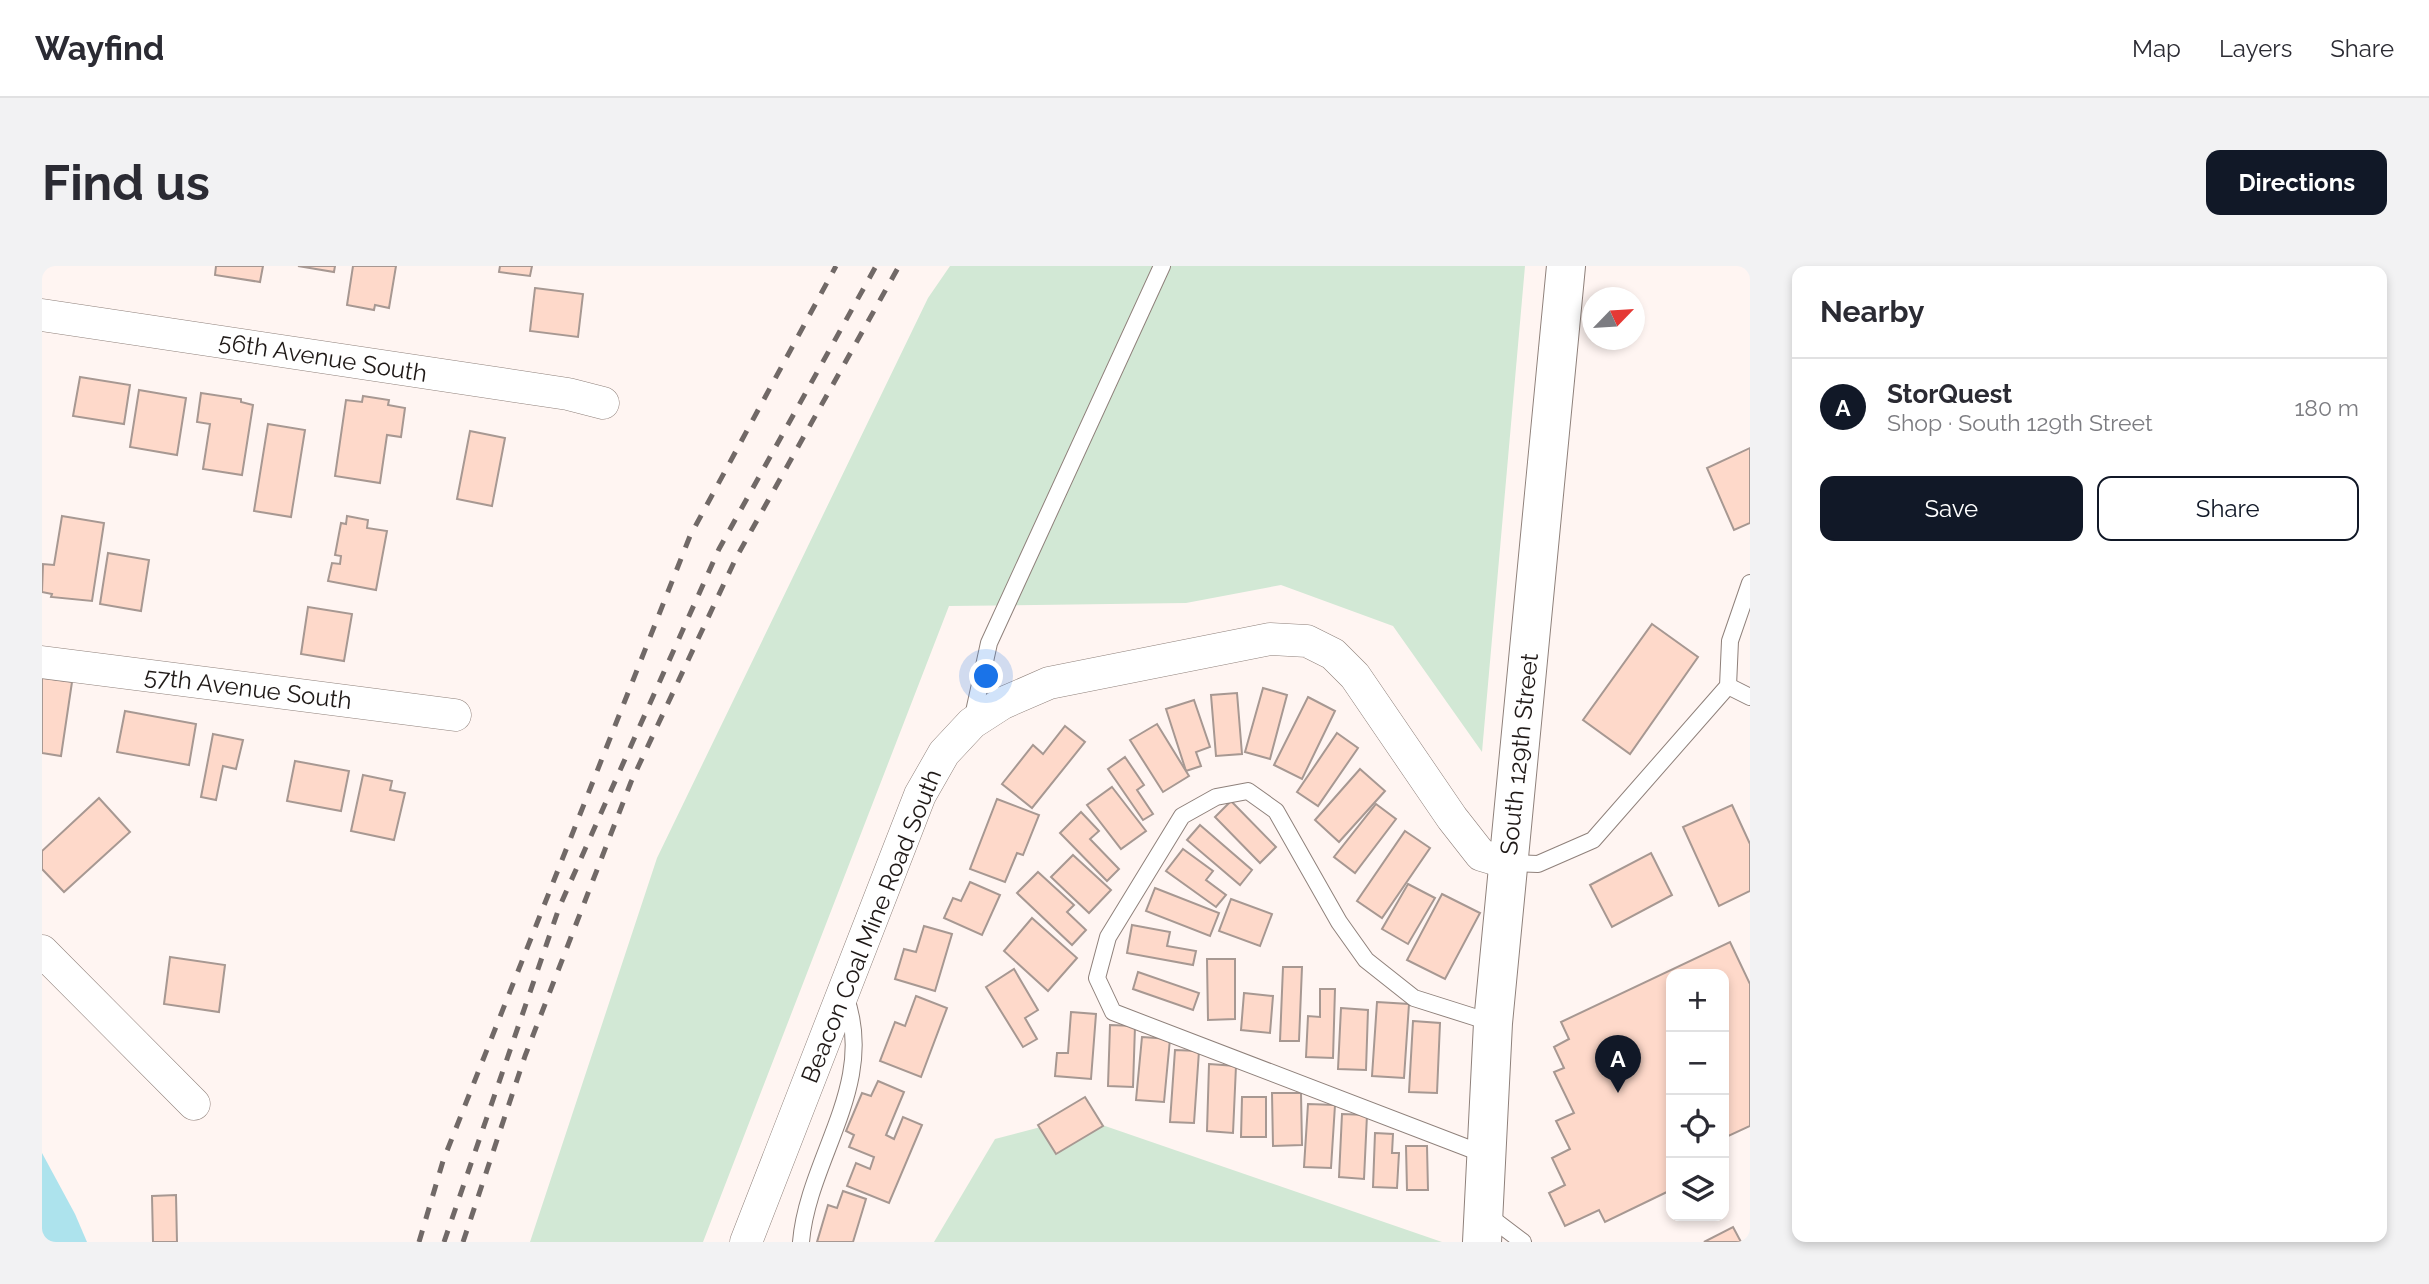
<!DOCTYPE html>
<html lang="en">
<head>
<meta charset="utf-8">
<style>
  body { margin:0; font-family:Raleway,sans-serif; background:#f2f2f3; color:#2b2b33 }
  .controls { position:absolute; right:21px; bottom:21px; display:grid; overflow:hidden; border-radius:14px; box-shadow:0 4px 10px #0003 }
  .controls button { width:63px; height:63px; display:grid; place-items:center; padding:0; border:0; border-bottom:2px solid #e1e1e2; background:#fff; color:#2b2b33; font:35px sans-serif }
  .compass { position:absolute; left:1540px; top:21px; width:63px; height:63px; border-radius:50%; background:#fff; box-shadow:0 4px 10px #0003; rotate:65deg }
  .you { position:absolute; left:945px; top:411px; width:24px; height:24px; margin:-18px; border:5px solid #fff; border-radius:50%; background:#1a73e8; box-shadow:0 0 0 10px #1a73e833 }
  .badge { display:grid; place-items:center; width:46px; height:46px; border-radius:50%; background:#111827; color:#fff; font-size:23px; font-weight:700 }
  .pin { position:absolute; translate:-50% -58px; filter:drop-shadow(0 2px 4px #0008) }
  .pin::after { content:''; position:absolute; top:37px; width:24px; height:21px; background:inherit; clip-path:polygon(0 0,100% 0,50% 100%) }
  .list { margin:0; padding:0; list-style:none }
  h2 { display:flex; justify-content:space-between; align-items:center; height:91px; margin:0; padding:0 28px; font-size:30px }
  h2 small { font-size:23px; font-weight:400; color:#7c7c81 }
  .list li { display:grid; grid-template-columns:46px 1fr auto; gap:21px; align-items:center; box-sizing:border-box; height:98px; padding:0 28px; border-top:2px solid #e1e1e2 }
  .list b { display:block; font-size:26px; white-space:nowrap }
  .list p { margin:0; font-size:23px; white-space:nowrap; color:#7c7c81 }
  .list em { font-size:23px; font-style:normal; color:#7c7c81 }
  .actions { display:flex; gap:14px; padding:21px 28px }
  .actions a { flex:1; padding:16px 0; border:2px solid #111827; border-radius:14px; text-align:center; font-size:24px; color:#111827 }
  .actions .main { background:#111827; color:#fff }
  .icon { flex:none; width:38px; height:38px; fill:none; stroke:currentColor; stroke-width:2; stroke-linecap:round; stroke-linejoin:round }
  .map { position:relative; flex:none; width:1708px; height:976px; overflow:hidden; border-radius:14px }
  header { display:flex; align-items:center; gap:42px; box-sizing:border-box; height:98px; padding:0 35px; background:#fff; border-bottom:2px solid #e1e1e2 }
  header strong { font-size:33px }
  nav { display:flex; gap:38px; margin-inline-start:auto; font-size:24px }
  .intro { display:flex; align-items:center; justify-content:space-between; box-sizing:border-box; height:168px; padding:0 42px }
  h1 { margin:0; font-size:49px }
  .button { padding:18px 32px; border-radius:14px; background:#111827; color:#fff; font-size:24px; font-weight:700 }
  main { display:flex; gap:42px; padding:0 42px }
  aside { flex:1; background:#fff; border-radius:14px; box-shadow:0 4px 10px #0003 }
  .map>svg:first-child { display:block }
  .green { fill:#d2e8d5 }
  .water { fill:#ade3ed }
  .building { fill:#fed9ca; stroke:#a79892; stroke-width:2 }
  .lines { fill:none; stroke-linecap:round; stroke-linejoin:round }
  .lane-casing { stroke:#8f817b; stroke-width:18 }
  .street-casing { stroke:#8f817b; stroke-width:33 }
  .secondary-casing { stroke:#8f817b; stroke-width:40 }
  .lane { stroke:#fff; stroke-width:16 }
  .street { stroke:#fff; stroke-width:32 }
  .secondary { stroke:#fff; stroke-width:38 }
  .rail { stroke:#716967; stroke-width:5; stroke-dasharray:12 12; stroke-linecap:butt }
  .labels { text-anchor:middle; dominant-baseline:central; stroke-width:5; stroke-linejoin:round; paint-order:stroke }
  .street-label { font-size:24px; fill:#1f1917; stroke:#fff }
</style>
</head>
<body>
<header>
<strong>Wayfind</strong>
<nav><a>Map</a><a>Layers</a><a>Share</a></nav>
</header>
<div class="intro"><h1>Find us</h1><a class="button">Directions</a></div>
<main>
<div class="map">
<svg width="1708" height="976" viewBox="0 0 1708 976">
  <rect width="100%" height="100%" fill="#fff5f2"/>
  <g class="green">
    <polygon points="908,0 1483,0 1440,486 1351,360 1239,319 1144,337 907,340 661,976 488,976 615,592 886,32"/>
    <polygon points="1037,851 1400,976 892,976 953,873"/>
  </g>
  <polygon class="water" points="0,887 33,948 45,976 0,976"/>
  <g class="building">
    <polygon points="174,0 221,0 218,16 173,9"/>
    <polygon points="256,0 293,0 292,6"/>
    <polygon points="311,0 354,0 347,42 333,39 332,44 305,39"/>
    <polygon points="458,0 490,0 488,10 457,6"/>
    <polygon points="493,22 541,28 536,71 488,65"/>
    <polygon points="38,111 88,119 82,158 31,150"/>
    <polygon points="97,124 144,132 135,189 88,181"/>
    <polygon points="159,127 199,133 199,136 211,139 200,209 161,203 168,158 155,156"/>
    <polygon points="321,130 347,134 346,139 363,142 359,171 345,169 338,217 293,210 304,134 320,136"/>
    <polygon points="226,158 263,164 249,251 212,245"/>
    <polygon points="428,165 463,172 450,240 415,233"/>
    <polygon points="1708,182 1708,257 1692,264 1665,202"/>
    <polygon points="20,250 62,257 50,335 9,331 10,328 0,326 1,298 12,299"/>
    <polygon points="305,250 326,254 325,262 345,265 334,324 286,315 290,297 298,298 299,290 293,289 299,257 304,258"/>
    <polygon points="66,287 107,294 99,345 58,338"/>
    <polygon points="266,341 310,348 302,395 259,388"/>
    <polygon points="1610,358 1656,391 1588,488 1541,454"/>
    <polygon points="0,412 30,416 19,490 0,487"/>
    <polygon points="1221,422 1245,429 1228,493 1203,486"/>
    <polygon points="1195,427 1200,488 1174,490 1169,429"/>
    <polygon points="1266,431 1293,445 1260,513 1232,499"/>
    <polygon points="1152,434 1168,481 1154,486 1159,500 1144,505 1124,443"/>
    <polygon points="83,445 154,458 147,499 75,486"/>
    <polygon points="1115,458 1147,510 1121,526 1088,474"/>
    <polygon points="1023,460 1043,476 990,542 960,518 991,479 1001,488"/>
    <polygon points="1295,467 1316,482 1276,540 1255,526"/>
    <polygon points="171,468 201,474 194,503 181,500 174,534 159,531"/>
    <polygon points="1083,491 1102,519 1095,524 1111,548 1101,554 1066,503"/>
    <polygon points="253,495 307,505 299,545 245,535"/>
    <polygon points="1318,503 1343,525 1297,576 1273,554"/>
    <polygon points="321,509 350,515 348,524 363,527 352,574 309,565"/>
    <polygon points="1070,521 1104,565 1079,583 1045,539"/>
    <polygon points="57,532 88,566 22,626 0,603 0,585"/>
    <polygon points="955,533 997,549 981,589 975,587 963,616 928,603"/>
    <polygon points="1189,535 1234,581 1218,597 1173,551"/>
    <polygon points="1334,538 1354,553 1313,607 1292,591"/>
    <polygon points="1690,539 1708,578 1708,625 1677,640 1641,561"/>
    <polygon points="1039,546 1057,565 1048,573 1077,603 1065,615 1018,567"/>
    <polygon points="1158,559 1210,604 1198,619 1145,574"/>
    <polygon points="1363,565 1388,582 1340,652 1315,635"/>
    <polygon points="1141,583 1171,605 1164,614 1184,629 1174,641 1124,605"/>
    <polygon points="1609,587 1630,629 1570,661 1548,619"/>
    <polygon points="1031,589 1069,624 1047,647 1009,611"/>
    <polygon points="996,606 1032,639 1025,646 1044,664 1030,679 975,627"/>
    <polygon points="928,616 958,629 940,669 902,652 911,632 919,635"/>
    <polygon points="1366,618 1393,632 1366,678 1340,663"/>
    <polygon points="1113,622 1177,647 1168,670 1104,645"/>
    <polygon points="1400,628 1438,647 1403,713 1365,694"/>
    <polygon points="1189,633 1230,648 1218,680 1177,665"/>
    <polygon points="990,652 1035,692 1006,725 962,685"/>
    <polygon points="1090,659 1128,666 1125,680 1154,685 1151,699 1085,687"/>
    <polygon points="882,660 910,668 893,725 853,713 862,683 874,686"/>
    <polygon points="1688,676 1708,718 1708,860 1682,872 1682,708 1629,708 1629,924 1563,956 1557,944 1523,960 1507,927 1523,919 1510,892 1528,883 1514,855 1532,847 1512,806 1522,802 1512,781 1527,773 1519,756"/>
    <polygon points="128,691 183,699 177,746 122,738"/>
    <polygon points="1165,693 1193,693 1193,753 1166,754"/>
    <polygon points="1241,701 1260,701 1257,775 1238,775"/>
    <polygon points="972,703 996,744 983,752 995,773 981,781 944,721"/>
    <polygon points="1096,706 1157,727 1151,744 1091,723"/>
    <polygon points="1278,723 1293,723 1291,792 1264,791 1266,750 1278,751"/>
    <polygon points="1202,727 1231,730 1228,767 1199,764"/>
    <polygon points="874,730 905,742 879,811 838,795 853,756 863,760"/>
    <polygon points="1335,736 1367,738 1362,812 1330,810"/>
    <polygon points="1299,742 1326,744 1324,804 1296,803"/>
    <polygon points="1029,746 1054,748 1049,813 1013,810 1015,787 1026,787"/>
    <polygon points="1371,755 1398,757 1395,827 1367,826"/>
    <polygon points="1068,759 1093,760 1091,821 1066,820"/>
    <polygon points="1100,771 1128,773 1122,836 1094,834"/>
    <polygon points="1133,784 1157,785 1152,857 1128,856"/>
    <polygon points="1167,798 1194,800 1191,867 1165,865"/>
    <polygon points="836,815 862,826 844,869 852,873 861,851 880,859 847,937 805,920 814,897 828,903 832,891 807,881 812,869 804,865 820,827 829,830"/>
    <polygon points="1230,827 1259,827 1260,879 1231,880"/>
    <polygon points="1043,831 1061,860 1014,888 996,859"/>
    <polygon points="1200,831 1224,831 1224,871 1199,871"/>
    <polygon points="1266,838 1293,839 1289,902 1262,901"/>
    <polygon points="1300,848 1325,849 1322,913 1297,911"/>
    <polygon points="1333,867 1351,868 1350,887 1357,887 1355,922 1331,921"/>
    <polygon points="1364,880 1385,880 1386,924 1365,924"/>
    <polygon points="801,925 824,933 811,976 775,976 786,939 795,942"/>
    <polygon points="134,929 135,976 111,976 110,930"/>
    <polygon points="1691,961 1699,976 1662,976"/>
  </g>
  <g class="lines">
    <g class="lane-casing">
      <g id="lane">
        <polyline points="1686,420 1708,431"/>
        <polyline points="930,455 947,377 1120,0"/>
        <polyline points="1466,597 1496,598 1551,574 1686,420 1688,375 1708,317"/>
        <polyline points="1444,889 1071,746 1055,712 1066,671 1140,550 1174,531 1206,525 1234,545 1297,656 1324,694 1372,732 1451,757"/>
        <polyline points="1444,948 1481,976"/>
        <path d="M759,976c7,-84 77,-158 44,-246"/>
      </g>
    </g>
    <g class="street-casing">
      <g id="street">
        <polyline points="0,49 526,128 561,137"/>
        <polyline points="0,396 413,449"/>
        <polyline points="0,685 152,838"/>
        <polyline points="704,976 878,529 902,487 930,457 961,437 1007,417 1228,373 1265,375 1291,388 1313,410 1410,552 1439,589 1466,597"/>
      </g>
    </g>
    <g class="secondary-casing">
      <polyline id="secondary" points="1440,976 1451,757 1524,0"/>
    </g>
    <use href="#lane" class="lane"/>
    <use href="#street" class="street"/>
    <use href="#secondary" class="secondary"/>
    <g class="rail">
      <polyline points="377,976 401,895 648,270 794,0"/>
      <polyline points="402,976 517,642 575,511 677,283 834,0"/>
      <polyline points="421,976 483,790 589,516 694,292 857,0"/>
    </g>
  </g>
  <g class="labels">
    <g class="street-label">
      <text transform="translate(281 91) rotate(9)">56th Avenue South</text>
      <text transform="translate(206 422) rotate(7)">57th Avenue South</text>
      <text transform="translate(1477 488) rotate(-84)">South 129th Street</text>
      <text transform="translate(829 660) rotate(-68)">Beacon Coal Mine Road South</text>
    </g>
  </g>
</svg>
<div class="controls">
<button>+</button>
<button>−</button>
<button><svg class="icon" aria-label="locate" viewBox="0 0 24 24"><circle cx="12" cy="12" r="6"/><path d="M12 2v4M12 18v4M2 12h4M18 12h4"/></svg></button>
<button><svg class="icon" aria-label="layers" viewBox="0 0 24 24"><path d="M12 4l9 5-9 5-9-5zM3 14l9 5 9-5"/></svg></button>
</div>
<svg class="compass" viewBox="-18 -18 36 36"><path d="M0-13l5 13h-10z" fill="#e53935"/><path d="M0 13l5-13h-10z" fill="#7c7c81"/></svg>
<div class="you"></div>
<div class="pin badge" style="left:1576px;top:827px">A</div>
</div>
<aside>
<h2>Nearby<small></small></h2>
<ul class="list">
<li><span class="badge">A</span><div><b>StorQuest</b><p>Shop · South 129th Street</p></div><em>180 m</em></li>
</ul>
<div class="actions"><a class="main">Save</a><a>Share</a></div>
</aside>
</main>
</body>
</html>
